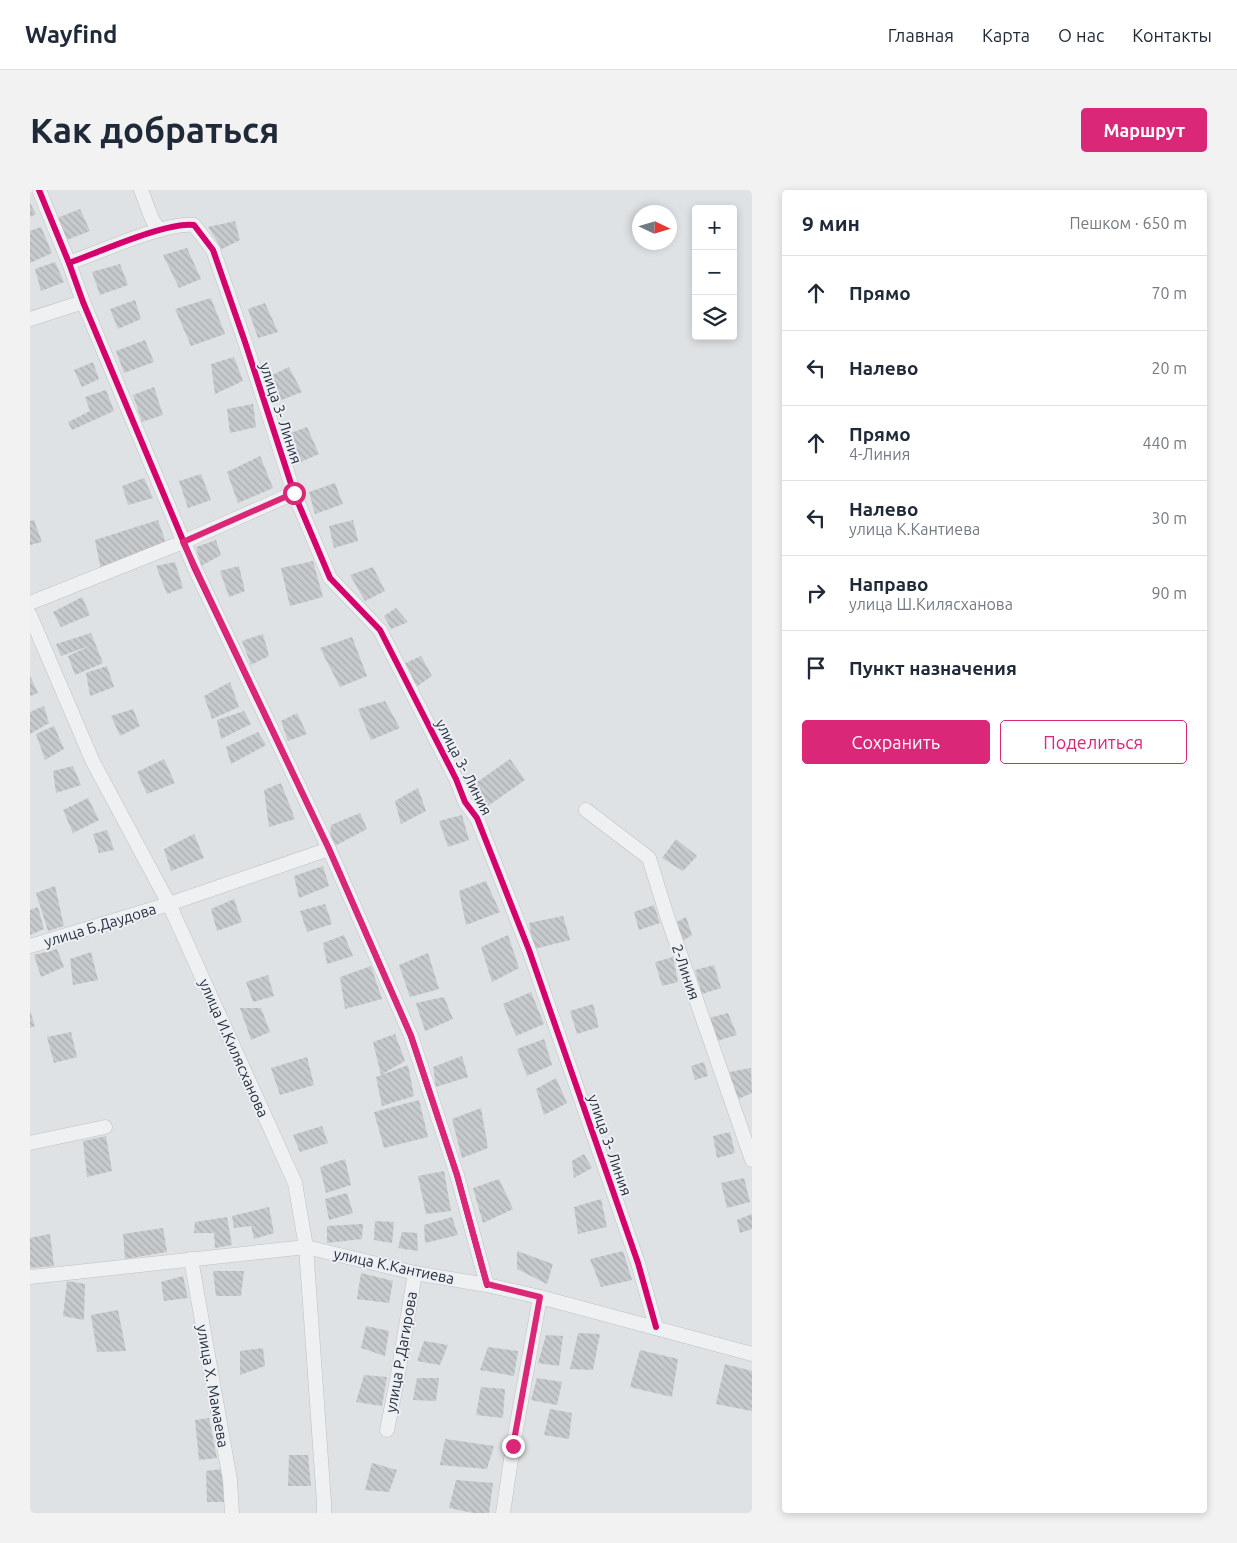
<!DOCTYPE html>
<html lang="ru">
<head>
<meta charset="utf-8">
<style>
  body { margin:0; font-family:Ubuntu,sans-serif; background:#f2f2f3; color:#1f2937 }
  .controls { position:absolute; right:15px; top:15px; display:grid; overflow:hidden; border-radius:5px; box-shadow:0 2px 8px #0003 }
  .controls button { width:45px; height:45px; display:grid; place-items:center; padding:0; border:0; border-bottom:1px solid #e0e1e3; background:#fff; color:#1f2937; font:25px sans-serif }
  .compass { position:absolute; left:602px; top:15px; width:45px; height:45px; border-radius:50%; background:#fff; box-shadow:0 2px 8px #0003; rotate:94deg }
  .stop { position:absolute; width:15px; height:15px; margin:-11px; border:4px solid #db2777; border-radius:50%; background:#fff }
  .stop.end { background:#db2777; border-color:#fff; box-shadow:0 1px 5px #0008 }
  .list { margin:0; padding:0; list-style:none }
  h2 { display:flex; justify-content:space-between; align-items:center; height:65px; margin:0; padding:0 20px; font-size:21px }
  h2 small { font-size:16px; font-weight:400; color:#747a83 }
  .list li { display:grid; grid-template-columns:32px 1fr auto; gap:15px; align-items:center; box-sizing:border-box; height:75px; padding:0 20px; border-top:1px solid #e0e1e3 }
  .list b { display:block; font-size:19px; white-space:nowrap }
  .list p { margin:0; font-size:16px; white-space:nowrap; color:#747a83 }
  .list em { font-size:16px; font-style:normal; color:#747a83 }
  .actions { display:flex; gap:10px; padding:15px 20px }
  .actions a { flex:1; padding:11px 0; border:1px solid #db2777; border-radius:5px; text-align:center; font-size:18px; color:#db2777 }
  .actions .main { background:#db2777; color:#fff }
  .icon { flex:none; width:28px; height:28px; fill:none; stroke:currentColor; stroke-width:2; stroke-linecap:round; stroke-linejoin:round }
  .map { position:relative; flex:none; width:722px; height:1323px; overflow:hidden; border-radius:5px }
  header { display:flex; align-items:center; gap:30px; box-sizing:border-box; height:70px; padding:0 25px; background:#fff; border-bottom:1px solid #e0e1e3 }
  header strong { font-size:24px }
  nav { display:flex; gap:28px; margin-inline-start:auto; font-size:18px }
  .intro { display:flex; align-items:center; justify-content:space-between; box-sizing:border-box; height:120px; padding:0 30px }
  h1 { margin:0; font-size:35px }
  .button { padding:12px 22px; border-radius:5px; background:#db2777; color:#fff; font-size:18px; font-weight:700 }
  main { display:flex; gap:30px; padding:0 30px }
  aside { flex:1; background:#fff; border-radius:5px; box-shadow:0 2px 8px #0003 }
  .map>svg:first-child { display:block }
  .building { fill:url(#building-back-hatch) }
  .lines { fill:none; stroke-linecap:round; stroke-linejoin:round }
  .minor-casing { stroke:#bdc0c3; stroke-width:15 }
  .minor { stroke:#eff0f1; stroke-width:14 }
  .cycleway-casing { stroke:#ecf0f5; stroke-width:9 }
  .cycleway { stroke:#d6006c; stroke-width:6 }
  .route { stroke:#db2777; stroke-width:6 }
  .labels { text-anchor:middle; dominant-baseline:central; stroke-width:4; stroke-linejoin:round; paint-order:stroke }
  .street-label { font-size:15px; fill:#262f3d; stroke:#ecf0f5 }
</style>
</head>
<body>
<header>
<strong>Wayfind</strong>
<nav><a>Главная</a><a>Карта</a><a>О нас</a><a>Контакты</a></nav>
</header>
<div class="intro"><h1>Как добраться</h1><a class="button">Маршрут</a></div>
<main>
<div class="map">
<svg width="722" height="1323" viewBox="0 0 722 1323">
  <defs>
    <pattern id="building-back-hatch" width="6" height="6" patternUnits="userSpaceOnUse" patternTransform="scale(1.25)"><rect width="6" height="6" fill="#c7cacd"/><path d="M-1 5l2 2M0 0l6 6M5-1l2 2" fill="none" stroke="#abaeb1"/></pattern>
  </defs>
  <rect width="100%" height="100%" fill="#dfe2e5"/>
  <g class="building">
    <polygon points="0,13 6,24 0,27"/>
    <polygon points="50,19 60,41 34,51 27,28"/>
    <polygon points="205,31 210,50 192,59 178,37"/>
    <polygon points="11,37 22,63 0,73 0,41"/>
    <polygon points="157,58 171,89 149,98 133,65"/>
    <polygon points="25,72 34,92 11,101 5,79"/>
    <polygon points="90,74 98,95 70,105 62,82"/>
    <polygon points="181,108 195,144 161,156 145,119"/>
    <polygon points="105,110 111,129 88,139 80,119"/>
    <polygon points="235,113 248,142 228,148 218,119"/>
    <polygon points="115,150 124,172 94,183 86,161"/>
    <polygon points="204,167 213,191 185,204 181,174"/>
    <polygon points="63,172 69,189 52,197 44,180"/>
    <polygon points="259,177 272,202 249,211 240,186"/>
    <polygon points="124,197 133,225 112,232 103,205"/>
    <polygon points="76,200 84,221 42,240 38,232 60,221 55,207"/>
    <polygon points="223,214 226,237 200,243 197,219"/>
    <polygon points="277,237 289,264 266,274 255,245"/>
    <polygon points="230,266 243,298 208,313 197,282"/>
    <polygon points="171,284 181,310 158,318 149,291"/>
    <polygon points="114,288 123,308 98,315 92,296"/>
    <polygon points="305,293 313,314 285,324 279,302"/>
    <polygon points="4,330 12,352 0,355 0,331"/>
    <polygon points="128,330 136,353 71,380 65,350"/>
    <polygon points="323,330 328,351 304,358 299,336"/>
    <polygon points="186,350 191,365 171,376 166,357"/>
    <polygon points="283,371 293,407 260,416 251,378"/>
    <polygon points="145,372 153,398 137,404 126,376"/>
    <polygon points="209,376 215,401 199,407 190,381"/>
    <polygon points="343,377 355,401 335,411 320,385"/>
    <polygon points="52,407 60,425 31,437 23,422"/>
    <polygon points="366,418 378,432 361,439 354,426"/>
    <polygon points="61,443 73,473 45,485 38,466 62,455 31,466 26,454"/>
    <polygon points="233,444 239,466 221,475 212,451"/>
    <polygon points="322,447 337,486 310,497 290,458"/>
    <polygon points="391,466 402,486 386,497 373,474"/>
    <polygon points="77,476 84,497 60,506 56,483"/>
    <polygon points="0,486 8,503 0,506"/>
    <polygon points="200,492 209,517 182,529 174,506"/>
    <polygon points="355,511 370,538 341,550 328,519"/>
    <polygon points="14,516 19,533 0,544 0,522"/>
    <polygon points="103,519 110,536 90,546 81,526"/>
    <polygon points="214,521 221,534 191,549 187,530"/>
    <polygon points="267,523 277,544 258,551 251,531"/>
    <polygon points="24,536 34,559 15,570 6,544"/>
    <polygon points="228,542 236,555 201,574 196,557"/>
    <polygon points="134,569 145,593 117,604 107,582"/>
    <polygon points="480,569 495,590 458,616 443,595"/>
    <polygon points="43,576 51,595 26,603 23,581"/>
    <polygon points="251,593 265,629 239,637 234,600"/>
    <polygon points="388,598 396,621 371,634 365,611"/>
    <polygon points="58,608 69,630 43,643 33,620"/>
    <polygon points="330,623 337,639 299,659 301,635"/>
    <polygon points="432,625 439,650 418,657 409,631"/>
    <polygon points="77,640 84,660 69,663 63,644"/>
    <polygon points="164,644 174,668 141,681 134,659"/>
    <polygon points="646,649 667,666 653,681 632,668"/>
    <polygon points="293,676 299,696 269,708 264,686"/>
    <polygon points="456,691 470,722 436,735 429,701"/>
    <polygon points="25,696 34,736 18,741 6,703"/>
    <polygon points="204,709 212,732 187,741 181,719"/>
    <polygon points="295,714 302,734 277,742 270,721"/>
    <polygon points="624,715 630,733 609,740 604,722"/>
    <polygon points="8,717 14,739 0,745 0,720"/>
    <polygon points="533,726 540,750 504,759 499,733"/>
    <polygon points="656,727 662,745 651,752 645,733"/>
    <polygon points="314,745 323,766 297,774 293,753"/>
    <polygon points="478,745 489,778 462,792 451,757"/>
    <polygon points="27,759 34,777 11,787 4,765"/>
    <polygon points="61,762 68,790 43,795 40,769"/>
    <polygon points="398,763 409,799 380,807 369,775"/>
    <polygon points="643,767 648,792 632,796 625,772"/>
    <polygon points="684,775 691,798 672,804 665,780"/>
    <polygon points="341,776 352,809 315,819 310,787"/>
    <polygon points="238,785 244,806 223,812 216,792"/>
    <polygon points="501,802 514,834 486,846 473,814"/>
    <polygon points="414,807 423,829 395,841 386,813"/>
    <polygon points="563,814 569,837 547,844 540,821"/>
    <polygon points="210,818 231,818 240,842 221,850"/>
    <polygon points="0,821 5,836 0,838"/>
    <polygon points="698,823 707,845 687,851 679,828"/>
    <polygon points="41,842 47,867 24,873 17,847"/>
    <polygon points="365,844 375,871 351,885 343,852"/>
    <polygon points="514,849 522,875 497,886 487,859"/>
    <polygon points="432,866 438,887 406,897 403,877"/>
    <polygon points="277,867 284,895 250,905 241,878"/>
    <polygon points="674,872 678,886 665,890 661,876"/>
    <polygon points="378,875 384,906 352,916 346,887"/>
    <polygon points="721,878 722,903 706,910 699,882"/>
    <polygon points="526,888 537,913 514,925 506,899"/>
    <polygon points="389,910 398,947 354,958 344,922"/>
    <polygon points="451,918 458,958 432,968 422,929"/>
    <polygon points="292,936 298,953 270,962 263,945"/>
    <polygon points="700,942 705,963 687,968 683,946"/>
    <polygon points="76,946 82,981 57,987 53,951"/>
    <polygon points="554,964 562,978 544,988 542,971"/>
    <polygon points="315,969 321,995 296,1003 290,977"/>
    <polygon points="414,981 421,1021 396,1024 388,986"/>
    <polygon points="714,988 720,1012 697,1018 691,993"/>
    <polygon points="469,989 483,1019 453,1033 443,998"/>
    <polygon points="317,1003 323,1023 299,1030 295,1009"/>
    <polygon points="571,1009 577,1037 548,1044 544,1017"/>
    <polygon points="239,1017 244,1043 224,1049 221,1036 204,1038 202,1026"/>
    <polygon points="722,1024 722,1039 710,1043 707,1030"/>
    <polygon points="197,1027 202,1055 185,1058 184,1043 164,1043 165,1032"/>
    <polygon points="422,1027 428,1045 395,1053 394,1035"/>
    <polygon points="345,1031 364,1032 362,1053 344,1050"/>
    <polygon points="333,1034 332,1049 297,1053 297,1036"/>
    <polygon points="133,1038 137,1062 95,1069 93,1044"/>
    <polygon points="372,1042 387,1043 388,1061 368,1058"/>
    <polygon points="20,1044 24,1076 0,1078 0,1048"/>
    <polygon points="487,1061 523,1074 517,1094 487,1079"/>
    <polygon points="593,1061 602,1090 571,1097 560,1069"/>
    <polygon points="183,1081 214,1081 211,1106 186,1106"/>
    <polygon points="331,1083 363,1091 359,1113 327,1109"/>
    <polygon points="153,1086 158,1108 134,1111 131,1092"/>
    <polygon points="37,1091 55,1094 54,1130 33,1126"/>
    <polygon points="88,1120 96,1161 67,1162 61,1125"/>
    <polygon points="336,1136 359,1141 355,1166 331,1158"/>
    <polygon points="548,1143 570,1144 563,1180 540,1179"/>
    <polygon points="516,1145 533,1146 529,1176 508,1173"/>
    <polygon points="394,1151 418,1155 410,1175 387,1171"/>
    <polygon points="458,1157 488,1161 484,1186 450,1180"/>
    <polygon points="233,1158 235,1176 210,1185 210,1161"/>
    <polygon points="610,1160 648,1169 642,1207 600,1197"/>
    <polygon points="695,1174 722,1181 722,1221 686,1214"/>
    <polygon points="334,1185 357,1187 352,1216 326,1212"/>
    <polygon points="387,1188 409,1188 406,1211 383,1210"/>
    <polygon points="507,1188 532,1192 527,1215 501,1210"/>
    <polygon points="451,1197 475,1199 473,1228 446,1225"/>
    <polygon points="520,1219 542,1223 539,1249 514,1245"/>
    <polygon points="179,1228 187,1268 169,1270 165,1230"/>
    <polygon points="415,1249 464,1256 457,1279 410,1275"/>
    <polygon points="259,1265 278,1265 281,1296 258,1296"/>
    <polygon points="342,1273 367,1280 359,1302 335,1300"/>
    <polygon points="192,1279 194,1312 177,1312 176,1281"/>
    <polygon points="426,1290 463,1293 459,1323 443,1323 419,1318"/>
  </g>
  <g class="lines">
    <g class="minor-casing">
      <g id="minor">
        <polyline points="9,0 39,73 53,112 165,379 299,659 381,846 427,985 457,1095"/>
        <polyline points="111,0 122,29 129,40"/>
        <path d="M39,73c28,-10 99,-42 125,-38l19,25 32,92 49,151 36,85 50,52 76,149 9,23 12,16 52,132 109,313 18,64"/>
        <polyline points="0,129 53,112"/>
        <polyline points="0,413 153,352 264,303"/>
        <polyline points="0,425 63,572 139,714 265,993 276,1057 294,1312 294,1323"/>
        <polyline points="556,620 619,668 637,726 722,970"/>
        <polyline points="0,756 139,714 299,659"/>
        <polyline points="0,953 75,937"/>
        <polyline points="161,1069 200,1290 202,1323"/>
        <polyline points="0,1087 276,1057 385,1083 457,1095 510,1107 722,1164"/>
        <polyline points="357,1240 367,1190 385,1083"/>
        <polyline points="473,1323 483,1256 510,1107"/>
      </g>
    </g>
    <use href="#minor" class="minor"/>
    <g class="cycleway-casing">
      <g id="cycleway">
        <polyline points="9,0 39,73 53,112 165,379 299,659 381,846 427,985 457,1095"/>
        <path d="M39,73c28,-10 99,-42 125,-38l19,25 32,92 49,151 36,85 50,52 76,149 9,23 12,16 52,132 109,313 18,64"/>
      </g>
    </g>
    <use href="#cycleway" class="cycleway"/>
  </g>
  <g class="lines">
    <polyline class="route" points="264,303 153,352 299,659 381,846 427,985 457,1094 510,1107 483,1256"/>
  </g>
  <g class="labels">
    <g class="street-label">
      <text transform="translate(251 223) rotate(72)">улица 3- Линия</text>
      <text transform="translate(434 577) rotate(63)">улица 3- Линия</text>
      <text transform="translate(70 735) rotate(-17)">улица Б.Даудова</text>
      <text transform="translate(656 782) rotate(71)">2-Линия</text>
      <text transform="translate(204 858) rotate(66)">улица И.Килясханова</text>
      <text transform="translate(580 955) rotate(71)">улица 3- Линия</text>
      <text transform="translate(364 1076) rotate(12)">улица К.Кантиева</text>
      <text transform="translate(371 1162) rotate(-80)">улица Р.Дагирова</text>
      <text transform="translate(183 1196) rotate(80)">улица Х. Мамаева</text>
    </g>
  </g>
</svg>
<div class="controls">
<button>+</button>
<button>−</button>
<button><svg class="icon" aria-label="layers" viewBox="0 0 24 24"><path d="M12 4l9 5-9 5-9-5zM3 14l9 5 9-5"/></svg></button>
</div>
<svg class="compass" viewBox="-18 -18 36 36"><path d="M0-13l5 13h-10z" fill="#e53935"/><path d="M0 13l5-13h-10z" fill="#747a83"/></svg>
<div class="stop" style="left:264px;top:303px"></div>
<div class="stop end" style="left:483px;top:1256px"></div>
</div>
<aside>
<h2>9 мин<small>Пешком · 650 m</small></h2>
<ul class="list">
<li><svg class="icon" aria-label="ahead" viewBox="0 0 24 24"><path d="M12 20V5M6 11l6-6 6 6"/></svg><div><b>Прямо</b></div><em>70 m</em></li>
<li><svg class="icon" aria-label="left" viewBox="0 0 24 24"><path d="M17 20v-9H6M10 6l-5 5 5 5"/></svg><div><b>Налево</b></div><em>20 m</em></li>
<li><svg class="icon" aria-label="ahead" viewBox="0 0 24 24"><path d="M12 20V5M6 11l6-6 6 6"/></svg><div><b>Прямо</b><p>4-Линия</p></div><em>440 m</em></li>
<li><svg class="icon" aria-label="left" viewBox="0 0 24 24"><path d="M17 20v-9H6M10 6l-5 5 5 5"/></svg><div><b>Налево</b><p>улица К.Кантиева</p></div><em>30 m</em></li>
<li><svg class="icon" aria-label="right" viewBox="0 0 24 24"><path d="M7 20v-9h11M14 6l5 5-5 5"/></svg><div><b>Направо</b><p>улица Ш.Килясханова</p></div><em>90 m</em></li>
<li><svg class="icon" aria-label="arrive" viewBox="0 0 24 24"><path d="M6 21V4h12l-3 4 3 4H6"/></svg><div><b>Пункт назначения</b></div></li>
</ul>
<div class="actions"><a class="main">Сохранить</a><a>Поделиться</a></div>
</aside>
</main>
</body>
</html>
